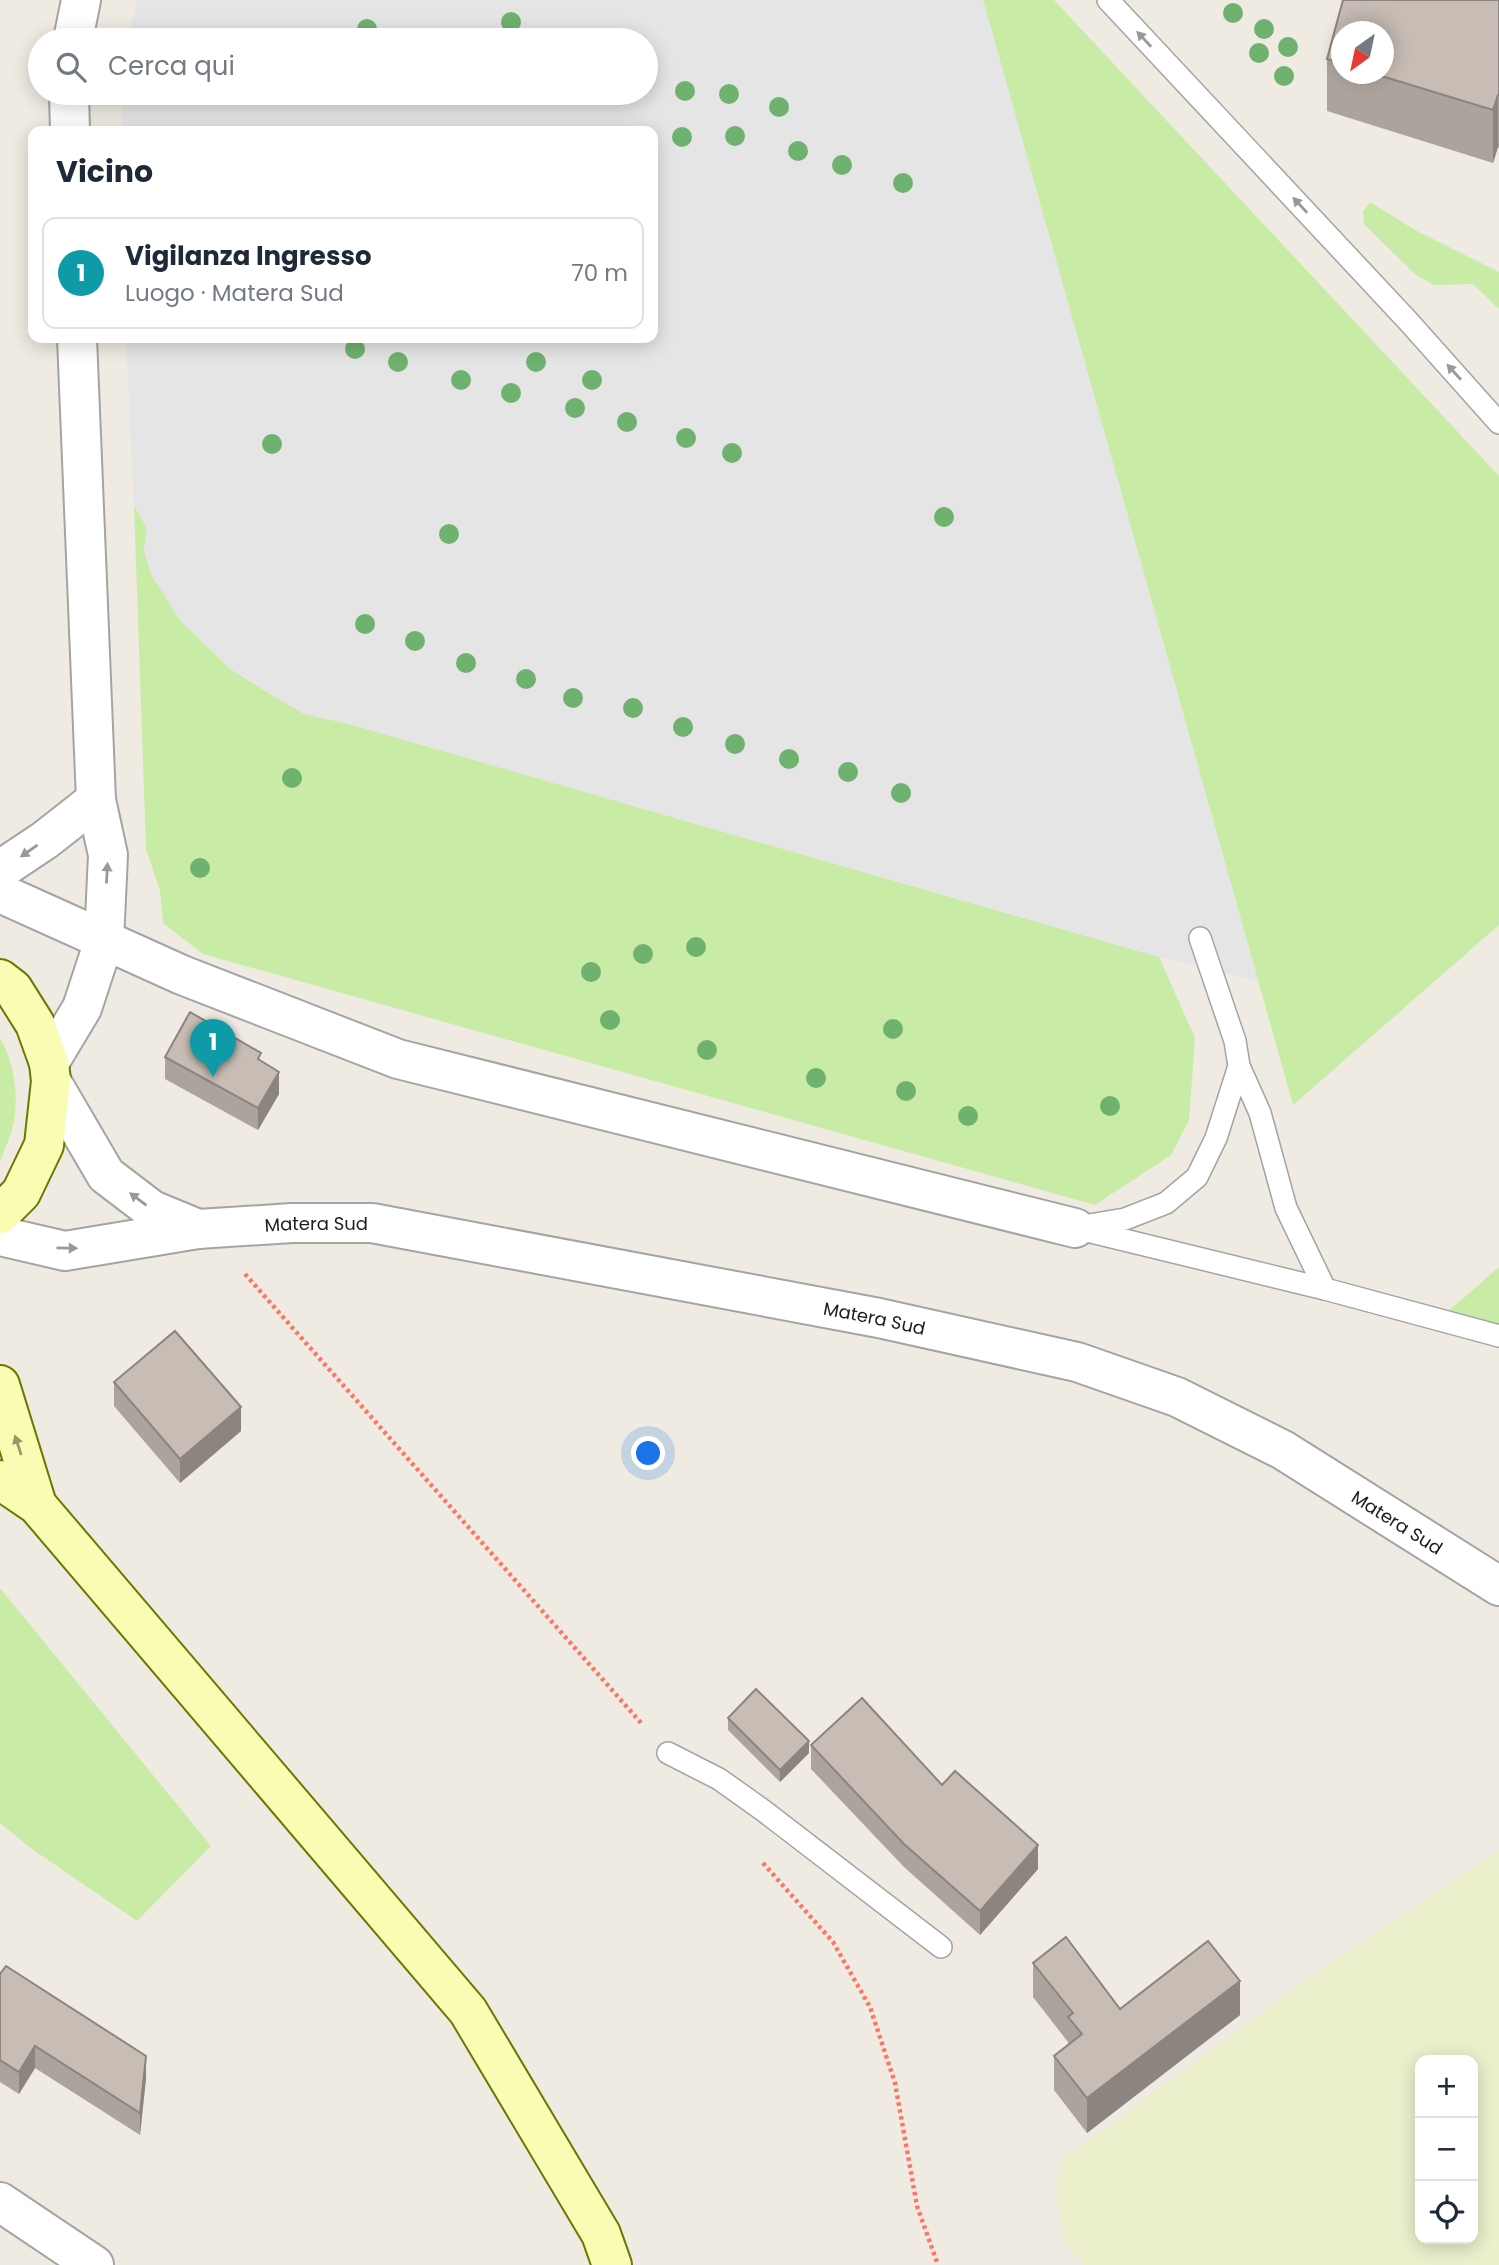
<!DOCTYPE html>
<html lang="it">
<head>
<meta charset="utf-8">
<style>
  body { margin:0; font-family:Poppins,sans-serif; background:#f6f6f7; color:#1f2937 }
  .controls { position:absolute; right:21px; bottom:21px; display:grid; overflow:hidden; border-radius:14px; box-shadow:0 4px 18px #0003 }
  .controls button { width:63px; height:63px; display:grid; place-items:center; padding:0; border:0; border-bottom:2px solid #e0e1e3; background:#fff; color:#1f2937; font:35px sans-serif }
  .compass { position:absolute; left:1331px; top:21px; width:63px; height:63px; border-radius:50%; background:#fff; box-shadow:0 4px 18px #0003; rotate:213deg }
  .you { position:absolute; left:649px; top:1454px; width:24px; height:24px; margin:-18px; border:5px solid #fff; border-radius:50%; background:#1a73e8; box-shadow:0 0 0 10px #1a73e833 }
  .badge { display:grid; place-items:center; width:46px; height:46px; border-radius:50%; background:#ca0100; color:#fff; font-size:23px; font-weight:700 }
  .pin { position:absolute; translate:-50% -58px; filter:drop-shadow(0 2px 4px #0008) }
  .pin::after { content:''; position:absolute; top:37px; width:24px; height:21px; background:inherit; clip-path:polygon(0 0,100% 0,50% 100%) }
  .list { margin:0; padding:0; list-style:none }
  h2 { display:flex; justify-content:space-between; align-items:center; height:91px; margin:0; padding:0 28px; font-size:30px }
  h2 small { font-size:23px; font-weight:400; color:#747a83 }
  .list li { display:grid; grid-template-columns:46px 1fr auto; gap:21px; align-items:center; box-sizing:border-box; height:112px; margin:0 14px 14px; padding:0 14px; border:2px solid #e0e1e3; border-radius:14px }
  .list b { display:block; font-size:26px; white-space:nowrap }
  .list p { margin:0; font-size:23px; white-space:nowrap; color:#747a83 }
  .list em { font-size:23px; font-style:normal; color:#747a83 }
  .icon { flex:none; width:38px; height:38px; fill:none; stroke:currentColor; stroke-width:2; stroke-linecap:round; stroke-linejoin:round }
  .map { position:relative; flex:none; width:1499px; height:2265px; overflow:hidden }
  .search { position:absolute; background:#fff; box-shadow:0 4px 18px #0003; left:28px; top:28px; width:630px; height:77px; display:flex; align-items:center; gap:18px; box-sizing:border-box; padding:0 24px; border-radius:38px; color:#747a83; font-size:26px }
  .panel { position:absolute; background:#fff; box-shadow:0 4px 18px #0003; left:28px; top:126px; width:630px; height:217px; border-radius:14px }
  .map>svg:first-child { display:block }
  .farmland { fill:#ecefcc; fill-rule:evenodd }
  .grass { fill:#c8eca5 }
  .parking { fill:#e5e5e5 }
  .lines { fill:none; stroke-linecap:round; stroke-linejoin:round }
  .service-casing { stroke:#a4a4a4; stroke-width:24 }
  .minor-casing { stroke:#a4a4a4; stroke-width:42 }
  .tertiary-casing { stroke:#a4a4a4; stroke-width:42 }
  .secondary-casing { stroke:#6b7800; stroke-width:42 }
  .path { stroke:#ff7463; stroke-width:4.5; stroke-dasharray:3.5 3.5; stroke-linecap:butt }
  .service { stroke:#fff; stroke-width:21 }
  .minor { stroke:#fff; stroke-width:38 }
  .tertiary { stroke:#fff; stroke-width:38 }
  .secondary { stroke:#f9fdb3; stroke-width:38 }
  .tree { fill:#6fb16e }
  .wall { fill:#aba39c; fill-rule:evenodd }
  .shaded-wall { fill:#8b847f }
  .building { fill:#c7bdb5; stroke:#8b847f; stroke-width:2 }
  .oneway { fill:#999 }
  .oneway2 { fill:#969870 }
  .labels { text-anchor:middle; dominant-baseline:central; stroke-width:6; stroke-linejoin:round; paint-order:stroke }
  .street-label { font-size:18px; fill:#1d1d1d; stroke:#fff }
</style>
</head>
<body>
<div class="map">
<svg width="1499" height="2265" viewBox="0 0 1499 2265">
  <rect width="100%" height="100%" fill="#efebe2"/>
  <path class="farmland" d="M1499,1850v415h-415l-20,-26 -9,-49 9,-31 231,-171zM1420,2060h53v179h-53z"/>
  <g class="grass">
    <polygon points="983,0 1054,0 1499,476 1499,925 1293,1105"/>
    <polygon points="1370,202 1415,230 1499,272 1499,309 1473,284 1434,285 1416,275 1364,224 1363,212"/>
    <polygon points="134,505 147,528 144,550 151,574 180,620 229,668 267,692 304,714 349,724 1159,957 1195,1038 1189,1120 1171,1155 1095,1205 203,954 163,923 160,891 146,849"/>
    <path d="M0,1038c15,25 20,63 12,92 -3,10 -8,21 -12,31z"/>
    <polygon points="1499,1267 1499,1330 1443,1316"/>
    <polygon points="0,1588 211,1846 137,1921 32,1849 0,1823"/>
  </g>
  <polygon class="parking" points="137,0 983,0 1258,981 1159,957 349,724 304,714 229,668 180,620 151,574 144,550 147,528 134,505 126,338 653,338 653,131 122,131 122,93 646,93 646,40 128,40"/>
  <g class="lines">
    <g class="service-casing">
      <g id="service">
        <polyline points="1108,0 1408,321 1499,423"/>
        <polyline points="1200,938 1235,1041 1239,1066 1260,1113 1286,1208 1325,1289"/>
        <polyline points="1083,1226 1125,1219 1166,1203 1197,1177 1216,1138 1239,1066"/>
        <polyline points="1075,1228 1325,1289 1499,1336"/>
        <polyline points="668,1753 719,1779 764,1811 941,1947"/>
      </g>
    </g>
    <g class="minor-casing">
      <g id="minor">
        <polyline points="73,40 81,0"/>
        <polyline points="69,93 70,131"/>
        <polyline points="0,870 45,840 96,800"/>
        <polyline points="0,893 182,975 398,1059 1075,1228"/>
        <polyline points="49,1063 82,1008 104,941 108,855 96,800 77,338"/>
        <polyline points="0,2202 94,2265"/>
      </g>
    </g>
    <g class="tertiary-casing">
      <g id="tertiary">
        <polyline points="51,1081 106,1175 152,1210 198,1229"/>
        <path id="s1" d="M0,1236l65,15 133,-22 94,-6h80l507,95 198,44 100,35 106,53 216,136"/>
      </g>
    </g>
    <g class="secondary-casing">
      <g id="secondary">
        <polyline points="0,979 13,989 35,1024 49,1063 51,1081 44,1145 21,1193 0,1214"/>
        <polyline points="0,1385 37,1505"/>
        <polyline points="0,1480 37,1505 468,2011 601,2234 612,2265"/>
      </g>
    </g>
    <g class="path">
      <polyline points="245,1274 642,1724"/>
      <polyline points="763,1863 833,1942 870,2007 895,2083 917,2206 938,2265"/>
    </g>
    <use href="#service" class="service"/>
    <use href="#minor" class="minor"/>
    <use href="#tertiary" class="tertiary"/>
    <use href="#secondary" class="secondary"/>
  </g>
  <g class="tree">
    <circle cx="1233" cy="13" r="10"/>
    <circle cx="511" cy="22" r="10"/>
    <circle cx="367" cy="29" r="10"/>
    <circle cx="1264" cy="29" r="10"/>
    <circle cx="1288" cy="47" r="10"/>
    <circle cx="1259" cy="53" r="10"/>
    <circle cx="1284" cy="76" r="10"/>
    <circle cx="685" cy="91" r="10"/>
    <circle cx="729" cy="94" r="10"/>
    <circle cx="779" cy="107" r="10"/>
    <circle cx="735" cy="136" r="10"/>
    <circle cx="682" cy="137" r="10"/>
    <circle cx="798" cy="151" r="10"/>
    <circle cx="842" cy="165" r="10"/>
    <circle cx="903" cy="183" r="10"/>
    <circle cx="355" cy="349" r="10"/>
    <circle cx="398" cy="362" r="10"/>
    <circle cx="536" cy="362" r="10"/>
    <circle cx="461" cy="380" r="10"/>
    <circle cx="592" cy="380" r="10"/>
    <circle cx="511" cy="393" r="10"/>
    <circle cx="575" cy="408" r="10"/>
    <circle cx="627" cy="422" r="10"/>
    <circle cx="686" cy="438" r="10"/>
    <circle cx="272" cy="444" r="10"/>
    <circle cx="732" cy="453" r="10"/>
    <circle cx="944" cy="517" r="10"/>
    <circle cx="449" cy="534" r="10"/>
    <circle cx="365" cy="624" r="10"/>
    <circle cx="415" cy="641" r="10"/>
    <circle cx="466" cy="663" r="10"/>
    <circle cx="526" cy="679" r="10"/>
    <circle cx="573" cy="698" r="10"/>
    <circle cx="633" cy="708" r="10"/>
    <circle cx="683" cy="727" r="10"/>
    <circle cx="735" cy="744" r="10"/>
    <circle cx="789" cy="759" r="10"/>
    <circle cx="848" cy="772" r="10"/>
    <circle cx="292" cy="778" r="10"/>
    <circle cx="901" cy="793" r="10"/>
    <circle cx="200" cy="868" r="10"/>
    <circle cx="696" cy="947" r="10"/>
    <circle cx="643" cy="954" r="10"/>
    <circle cx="591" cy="972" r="10"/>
    <circle cx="610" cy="1020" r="10"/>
    <circle cx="893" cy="1029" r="10"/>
    <circle cx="707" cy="1050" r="10"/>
    <circle cx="816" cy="1078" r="10"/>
    <circle cx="906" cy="1091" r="10"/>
    <circle cx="1110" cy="1106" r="10"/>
    <circle cx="968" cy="1116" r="10"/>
  </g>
  <g class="wall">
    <path d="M1343,0h156v148l-1,-1 -5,16 -166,-52v-52zM1341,32h42v42h-42z"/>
    <polygon points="165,1057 261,1061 279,1094 258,1130 165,1079"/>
    <polygon points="114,1382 241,1431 180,1483 114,1406"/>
    <polygon points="728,1718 809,1753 780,1782 728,1730"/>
    <polygon points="811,1745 942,1785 1038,1869 980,1935 904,1867 811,1769"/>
    <polygon points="1033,1963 1120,2009 1240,2015 1087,2133 1054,2090 1054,2056 1068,2044 1068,2042 1033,1997"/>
    <polygon points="0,1974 146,2078 140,2135 35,2068 19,2094 0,2082"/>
  </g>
  <g class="shaded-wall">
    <polygon points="1498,95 1498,147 1493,163 1493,110"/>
    <polygon points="279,1072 279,1094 258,1130 258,1108"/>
    <polygon points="241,1407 241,1431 180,1483 180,1459"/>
    <polygon points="809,1741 809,1753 780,1782 780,1770"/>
    <polygon points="1038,1845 1038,1869 980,1935 980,1911"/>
    <polygon points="1240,1981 1240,2015 1087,2133 1087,2098"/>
    <polygon points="35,2046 35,2068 19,2094 19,2072"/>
    <polygon points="146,2056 146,2078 140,2135 140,2113"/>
  </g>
  <g class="building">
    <polygon points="1343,0 1499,0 1499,95 1498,95 1493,110 1375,74 1383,74 1383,32 1341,32 1341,63 1327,59"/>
    <polygon points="190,1012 261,1053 258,1059 279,1072 258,1108 165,1057"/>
    <polygon points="175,1331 241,1407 180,1459 114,1382"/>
    <polygon points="756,1689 809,1741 780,1770 728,1718"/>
    <polygon points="862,1698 942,1785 955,1771 1038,1845 980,1911 904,1844 811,1745"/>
    <polygon points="1066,1937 1120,2009 1208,1941 1240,1981 1087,2098 1054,2056 1082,2034 1068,2017 1073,2013 1033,1963"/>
    <polygon points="6,1966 146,2056 140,2113 35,2046 19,2072 0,2060 0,1974"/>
  </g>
  <defs><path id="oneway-solid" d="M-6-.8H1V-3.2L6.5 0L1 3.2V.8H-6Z" transform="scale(1.75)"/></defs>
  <g class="oneway">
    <use href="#oneway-solid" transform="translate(1144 39) rotate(-133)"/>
    <use href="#oneway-solid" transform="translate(1300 205) rotate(-133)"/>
    <use href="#oneway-solid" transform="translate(1454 372) rotate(-132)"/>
    <use href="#oneway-solid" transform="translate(29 851) rotate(145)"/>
    <use href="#oneway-solid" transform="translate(107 873) rotate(-87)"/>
    <use href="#oneway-solid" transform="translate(138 1199) rotate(-143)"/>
    <use href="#oneway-solid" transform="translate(67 1248) rotate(1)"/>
  </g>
  <use class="oneway2" href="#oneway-solid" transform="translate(18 1445) rotate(-108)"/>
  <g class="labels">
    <g class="street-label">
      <text stroke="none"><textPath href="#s1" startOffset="320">Matera Sud</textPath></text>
      <text stroke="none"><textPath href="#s1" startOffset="887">Matera Sud</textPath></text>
      <text stroke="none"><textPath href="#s1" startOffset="1454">Matera Sud</textPath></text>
    </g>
  </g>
</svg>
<div class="controls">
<button>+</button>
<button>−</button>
<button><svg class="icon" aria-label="locate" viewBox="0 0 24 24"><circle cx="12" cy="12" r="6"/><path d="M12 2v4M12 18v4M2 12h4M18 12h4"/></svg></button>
</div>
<svg class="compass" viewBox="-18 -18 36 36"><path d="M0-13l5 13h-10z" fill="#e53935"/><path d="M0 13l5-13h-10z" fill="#747a83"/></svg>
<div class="you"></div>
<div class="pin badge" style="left:213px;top:1077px;background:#0f9aa8">1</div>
<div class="search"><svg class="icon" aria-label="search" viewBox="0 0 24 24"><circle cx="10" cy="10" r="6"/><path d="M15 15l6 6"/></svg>Cerca qui</div>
<section class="panel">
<h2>Vicino<small></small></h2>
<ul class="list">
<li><span class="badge" style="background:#0f9aa8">1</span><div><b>Vigilanza Ingresso</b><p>Luogo · Matera Sud</p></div><em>70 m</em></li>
</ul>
</section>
</div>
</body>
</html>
